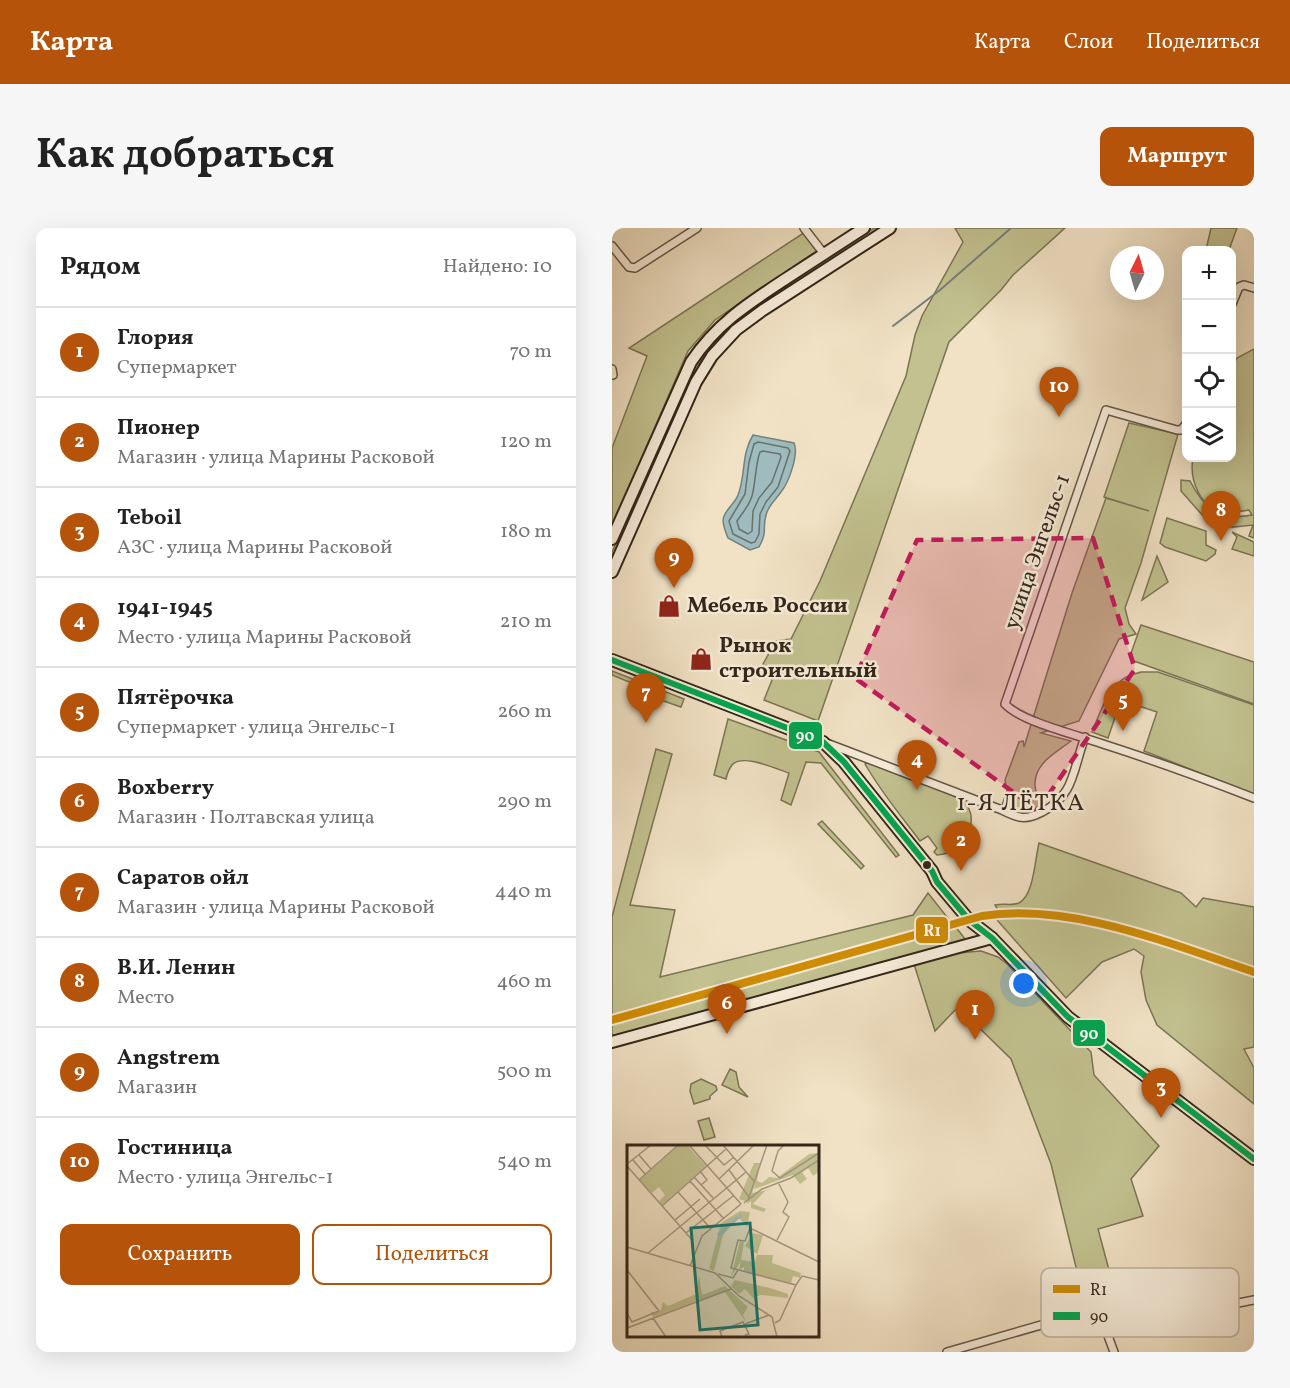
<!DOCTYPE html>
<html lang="ru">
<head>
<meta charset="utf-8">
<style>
  body { margin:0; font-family:Vollkorn,serif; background:#f6f6f6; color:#222 }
  .controls { position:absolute; right:18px; top:18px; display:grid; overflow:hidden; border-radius:12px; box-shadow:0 6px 24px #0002 }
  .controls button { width:54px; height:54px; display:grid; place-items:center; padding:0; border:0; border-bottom:2px solid #e0e0e0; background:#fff; color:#222; font:30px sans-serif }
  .compass { position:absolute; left:498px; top:18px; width:54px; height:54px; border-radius:50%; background:#fff; box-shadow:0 6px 24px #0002; rotate:5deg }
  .you { position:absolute; left:412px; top:756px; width:21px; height:21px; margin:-15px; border:4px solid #fff; border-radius:50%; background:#1a73e8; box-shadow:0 0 0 9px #1a73e833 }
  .badge { display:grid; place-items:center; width:39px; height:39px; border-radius:50%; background:#b45309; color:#fff; font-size:20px; font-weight:700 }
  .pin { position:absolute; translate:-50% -50px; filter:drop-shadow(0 2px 3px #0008) }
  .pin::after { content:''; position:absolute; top:32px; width:21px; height:18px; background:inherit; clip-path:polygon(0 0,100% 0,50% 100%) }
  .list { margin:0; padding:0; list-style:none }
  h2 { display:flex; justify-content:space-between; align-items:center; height:78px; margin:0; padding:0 24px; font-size:26px }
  h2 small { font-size:20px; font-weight:400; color:#767676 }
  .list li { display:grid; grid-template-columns:39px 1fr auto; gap:18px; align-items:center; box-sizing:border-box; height:90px; padding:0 24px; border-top:2px solid #e0e0e0 }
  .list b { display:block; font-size:22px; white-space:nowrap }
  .list p { margin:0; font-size:20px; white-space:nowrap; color:#767676 }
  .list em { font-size:20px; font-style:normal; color:#767676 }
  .actions { display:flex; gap:12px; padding:18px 24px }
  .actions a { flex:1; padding:14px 0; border:2px solid #b45309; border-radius:12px; text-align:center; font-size:21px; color:#b45309 }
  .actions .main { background:#b45309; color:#fff }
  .icon { flex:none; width:33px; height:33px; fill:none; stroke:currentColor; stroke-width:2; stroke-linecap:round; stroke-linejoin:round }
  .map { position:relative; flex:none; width:642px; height:1124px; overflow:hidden; border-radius:12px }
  header { display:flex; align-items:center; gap:36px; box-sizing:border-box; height:84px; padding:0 30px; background:#b45309; color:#fff }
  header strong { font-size:28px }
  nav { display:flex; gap:33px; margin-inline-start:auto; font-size:21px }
  .intro { display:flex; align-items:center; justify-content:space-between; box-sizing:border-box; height:144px; padding:0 36px }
  h1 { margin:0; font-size:42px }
  .button { padding:15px 27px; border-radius:12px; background:#b45309; color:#fff; font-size:21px; font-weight:700 }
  main { display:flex; gap:36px; padding:0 36px }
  aside { flex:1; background:#fff; border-radius:12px; box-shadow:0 6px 24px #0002 }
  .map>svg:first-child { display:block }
  .green { fill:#c2c18f; stroke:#7b7454; stroke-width:1.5 }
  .water { fill:#9ebcbd; stroke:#74807b; stroke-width:1.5 }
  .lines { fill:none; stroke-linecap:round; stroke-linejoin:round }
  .shore { stroke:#69716b; stroke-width:1.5 }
  .stream { stroke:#74807b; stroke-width:2 }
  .street-casing { stroke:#635544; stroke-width:10 }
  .secondary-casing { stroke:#342619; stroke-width:14 }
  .street { stroke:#f6ecd9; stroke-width:7 }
  .secondary { stroke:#f6ecd9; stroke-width:10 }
  .bus-1-casing { stroke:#f6ecd9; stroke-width:10 }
  .bus-1 { stroke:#00a651; stroke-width:6 }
  .rail-1-casing { stroke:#f6ecd9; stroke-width:12 }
  .rail-1 { stroke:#d08c05; stroke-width:8 }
  .marked { fill:#c2185b; fill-opacity:0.2; stroke:#c2185b; stroke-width:4.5; stroke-dasharray:12 8; stroke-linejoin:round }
  .bus-dot { fill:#342619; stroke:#f6ecd9; stroke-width:2 }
  .labels { text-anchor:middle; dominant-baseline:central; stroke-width:5; stroke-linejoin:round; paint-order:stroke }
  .street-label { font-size:22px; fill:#342619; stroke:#f6ecd9 }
  .poi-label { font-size:22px; font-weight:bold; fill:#342619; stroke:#f6ecd9; text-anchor:start }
  .neighbourhood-label { font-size:24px; letter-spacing:1.5px; fill:#342619; stroke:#f6ecd9 }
  .inset-river { fill:none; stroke:#9ebcbd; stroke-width:3 }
  .inset-road { fill:none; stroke:#a59780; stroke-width:1.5 }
  .view { fill:#0f766e; fill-opacity:0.15; stroke:#0f766e; stroke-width:3 }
  .inset-edge { fill:none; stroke:#342619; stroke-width:3 }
  .key { fill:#f6ecd9; stroke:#bcb19f; stroke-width:1.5 }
  .key-label { font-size:16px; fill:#342619 }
  .line-badge { stroke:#f6ecd9; stroke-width:2 }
  .badge-label { font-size:16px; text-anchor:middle; font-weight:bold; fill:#fff }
</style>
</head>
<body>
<header>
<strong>Карта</strong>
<nav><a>Карта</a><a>Слои</a><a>Поделиться</a></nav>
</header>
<div class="intro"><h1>Как добраться</h1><a class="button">Маршрут</a></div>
<main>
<aside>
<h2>Рядом<small>Найдено: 10</small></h2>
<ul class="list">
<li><span class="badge">1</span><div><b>Глория</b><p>Супермаркет</p></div><em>70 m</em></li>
<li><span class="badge">2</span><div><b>Пионер</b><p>Магазин · улица Марины Расковой</p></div><em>120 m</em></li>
<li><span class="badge">3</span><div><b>Teboil</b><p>АЗС · улица Марины Расковой</p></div><em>180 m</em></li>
<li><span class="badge">4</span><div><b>1941-1945</b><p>Место · улица Марины Расковой</p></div><em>210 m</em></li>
<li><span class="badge">5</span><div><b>Пятёрочка</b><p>Супермаркет · улица Энгельс-1</p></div><em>260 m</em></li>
<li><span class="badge">6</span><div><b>Boxberry</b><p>Магазин · Полтавская улица</p></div><em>290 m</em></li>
<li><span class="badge">7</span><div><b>Саратов ойл</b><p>Магазин · улица Марины Расковой</p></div><em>440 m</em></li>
<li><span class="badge">8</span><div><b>В.И. Ленин</b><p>Место</p></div><em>460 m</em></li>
<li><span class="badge">9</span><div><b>Angstrem</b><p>Магазин</p></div><em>500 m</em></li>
<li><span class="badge">10</span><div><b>Гостиница</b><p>Место · улица Энгельс-1</p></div><em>540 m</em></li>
</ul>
<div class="actions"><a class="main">Сохранить</a><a>Поделиться</a></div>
</aside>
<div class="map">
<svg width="642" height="1124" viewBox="0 0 642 1124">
  <rect width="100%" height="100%" fill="#f1e2c5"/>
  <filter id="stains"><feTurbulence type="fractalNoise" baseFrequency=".00333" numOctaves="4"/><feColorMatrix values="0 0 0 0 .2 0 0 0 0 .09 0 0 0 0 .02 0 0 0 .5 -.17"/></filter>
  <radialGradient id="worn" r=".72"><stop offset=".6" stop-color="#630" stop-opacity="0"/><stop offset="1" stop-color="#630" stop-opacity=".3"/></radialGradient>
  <g class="green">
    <polygon points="262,0 272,0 176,63 173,58"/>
    <polygon points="343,0 453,0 401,47 389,62 337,114 206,493 152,472 160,452 151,436 164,413 179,411 208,353 294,148 303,107 310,88 351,14"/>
    <polygon points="599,0 625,0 617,22 594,22"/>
    <polygon points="193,4 206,22 103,92 76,123 0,298 0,220 35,128 17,120"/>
    <path d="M165,64l3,5 -60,48 -108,219v-12l82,-179c24,-43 44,-54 83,-81z"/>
    <path d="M642,121v189l-5,-2 4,-11 -19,2 -22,-1 -31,-35v-11l9,1c15,29 29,40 62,34l-3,-5c-7,1 -15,3 -23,3 -26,-3 -37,-34 -33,-55h39v-92l5,-8z"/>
    <path d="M517,195l49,11 -37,129 -16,45 4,16 7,10 -17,5 -40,82 -38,12 30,8c-15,12 -37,22 -36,44 0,9 6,14 4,24l-19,4 -18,-8 5,-14 -2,-11 14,-38 4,-1 1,6 48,-154 34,-95 43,13 -45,-14z"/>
    <polygon points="555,290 594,303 594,317 604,322 603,326 594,333 553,319 548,315"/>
    <polygon points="620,304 642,314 642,328 620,321 625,309"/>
    <polygon points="545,328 556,354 530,372"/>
    <polygon points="529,397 642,434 642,476 522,433 518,428"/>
    <polygon points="0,443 72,471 69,479 40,469 41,464 0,447"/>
    <path d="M529,444h17l96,33v89l-110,-43 13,-39 -36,-12 -13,38 -16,-6c7,-17 15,-42 31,-53 5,-4 12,-5 18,-7z"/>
    <path d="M116,491l91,33 80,103 -3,2 -75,-94 -15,-1 -15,43 -10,-5 8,-27c-13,-4 -47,-20 -57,-8 -3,4 -5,9 -6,14l-12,-4z"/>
    <polygon points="44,521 60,526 18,677 63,682 48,749 301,687 316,665 339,694 0,787 0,689"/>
    <path d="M257,534c21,8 91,29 100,47 4,8 2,16 0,23 -3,14 -19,22 -32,23l-3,-3 3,-4 -9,-12 -8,5c-19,-25 -39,-49 -55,-77z"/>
    <polygon points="210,593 252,638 249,641 206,596"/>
    <path d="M427,615l142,50 15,14 7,-9 51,9v140l-10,2 10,19v36l-97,-79 -11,-25 -5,-28 3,-16 -10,-7 -32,13 -36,36 -69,-78 5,-3 -7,-12c8,-2 17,1 24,-2 15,-8 16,-44 20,-60z"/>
    <polygon points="342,697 354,712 0,810 0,792"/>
    <polygon points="369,723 386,729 395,736 479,824 482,847 547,918 519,951 531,988 486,1001 507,1079 494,1082 478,1077 448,1085 444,1072 470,1064 439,936 399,831 346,779 323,803 302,736 346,725"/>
    <polygon points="118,841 124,844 127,859 136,869 110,857"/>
    <polygon points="89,851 104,858 105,862 98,868 98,871 82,876 78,863 79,856"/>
    <polygon points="97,890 103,909 92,912 86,893"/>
  </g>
  <path class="water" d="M141,207l41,8c5,11 -5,39 -13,49 -5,7 -13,14 -15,23 -4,14 2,16 -7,32l-9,3 -22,-12c-2,-5 -5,-12 -5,-18 1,-10 12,-16 15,-25 8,-20 3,-41 15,-60z"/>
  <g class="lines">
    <g class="shore">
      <polygon points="146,214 176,220 178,223 166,259 154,274 148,286 147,306 143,314 139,315 121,306 117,293 133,266 137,234 142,216"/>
      <path d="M151,223l17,3 1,3 -9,25 -13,16 -6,13 -1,20 -4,3 -9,-5 -2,-8c6,-9 12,-15 15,-25 4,-15 3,-30 8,-44z"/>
    </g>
    <polyline class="stream" points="281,98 328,62 399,0"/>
    <g class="street-casing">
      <g id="street">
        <polyline points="192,0 212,26"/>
        <polyline points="0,18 17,39 23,40 85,0"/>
        <polyline points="620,76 627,59 632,57 642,60"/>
        <polyline points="0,141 1,147"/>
        <path d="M574,196l-5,6h-4l-71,-20 -101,294c16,18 76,32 101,41 50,16 99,34 148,53"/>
        <path d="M217,516l173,66c16,8 23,11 40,2 33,-16 31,-44 43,-75"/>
        <polyline points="495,1103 514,1097 642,1072"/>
        <polyline points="335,1124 478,1083 486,1084 489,1089 502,1124"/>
      </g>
    </g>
    <g class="secondary-casing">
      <g id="secondary">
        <path d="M0,311l79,-177c26,-39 58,-59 96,-84 26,-17 51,-33 77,-50"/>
        <polyline points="0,344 84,154 100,128 124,102 151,82 278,0"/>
        <polyline points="0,432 211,514 232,534 320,643 325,654 357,692 380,710 456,789 642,931"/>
        <polyline points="0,814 380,710"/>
      </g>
    </g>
    <use href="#street" class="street"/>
    <use href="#secondary" class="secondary"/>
    <g class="bus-1-casing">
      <polyline id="bus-1" points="0,432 211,514 232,534 320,643 325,654 357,692 380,710 456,789 642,931"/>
    </g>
    <use href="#bus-1" class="bus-1"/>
    <g class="rail-1-casing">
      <path id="rail-1" d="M0,792l370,-104c89,-14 188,28 272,56"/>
    </g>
    <use href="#rail-1" class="rail-1"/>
  </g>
  <path class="marked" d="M481,310l42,131 -97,141 -183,-132 62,-138z"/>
  <defs>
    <g id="shop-bare" transform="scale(1.8)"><path d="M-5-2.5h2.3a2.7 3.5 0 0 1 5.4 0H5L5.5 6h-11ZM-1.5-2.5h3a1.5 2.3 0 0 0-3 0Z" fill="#8f2418" stroke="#f6ecd9" stroke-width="2.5" paint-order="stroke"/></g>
  </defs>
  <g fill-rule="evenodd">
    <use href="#shop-bare" x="57" y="378"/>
    <use href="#shop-bare" x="89" y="431"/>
  </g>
  <circle class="bus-dot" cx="315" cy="637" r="5"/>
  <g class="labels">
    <g class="street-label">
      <text transform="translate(426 324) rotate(-71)">улица Энгельс-1</text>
    </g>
    <g class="poi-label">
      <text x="75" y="378">Мебель России</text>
      <text x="107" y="418">Рынок<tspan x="107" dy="25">строительный</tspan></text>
    </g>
    <g class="neighbourhood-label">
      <text x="409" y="576">1-Я ЛЁТКА</text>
    </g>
  </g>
  <g transform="translate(15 917)">
    <rect width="192" height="192" fill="#f1e2c5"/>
    <path d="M52,0h8l19,21 -44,39 -3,-4 6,-6 -6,-8 -7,6 -12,-13zM192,8v19l-6,4 -5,-8 -6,4 5,7 -7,5 -7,-9 -39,14 2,-7 -4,11 21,-4 -8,2 -12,13 13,5 -2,3 -13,-4v-7l-5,4 2,-3 -9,-3 15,-36h6l-3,18 5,2 7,-6 8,1 32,-24zM113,66l10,1 -3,15 -8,-9 -8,8 -8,9 -9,36 -5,-2 12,-46zM126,88l10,2 -6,20h16l-1,8 29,10 -1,5 -7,-2 -2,7 -47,-12v-4l-5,3 2,-9 -10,16 9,-36 4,1 -3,18 14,2 2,-8 -12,-8zM72,130l3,20 23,-9 23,21 -5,8 3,7 -22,-31 -71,26 -2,-5h9l3,-10 5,4 28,-12zM108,135l35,8 18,6v4l-27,-3 -6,2 3,6 -13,-14 -6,5 -8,-8z" fill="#c2c18f"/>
    <path class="inset-river" d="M91,90l23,-20"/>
    <path class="inset-road" d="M62,0l52,59M78,0l19,20 10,-8M96,0l31,36M157,0l-6,6 -6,20 8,7 39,-25M12,10l12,14M6,15l12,14M0,19l24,-19M0,21l66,75M102,25l20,27M73,26l7,9 -6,5M67,32l20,22M92,34l35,-34M12,35l39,-35M63,36l34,38M51,47l33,37M121,55l19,-55M117,58l18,-14 29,-11 28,-18M35,61l64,-57M48,75l25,-21M59,88l47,-37M150,95l12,-23 -6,-5 5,-10 -10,-20M0,102l88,26 24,23 33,21 5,20M21,108l98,-81M63,121l12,-30 39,-32M0,125l32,41 -27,11 -5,-9M91,129l15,4 5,-8M169,140l6,-9 17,4M26,173l13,19M148,178l5,-3 16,-35 -65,-17 7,-28 7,1 5,-13 69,34M118,179l24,-9M0,183l104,-39M95,192l-2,-6 23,-9 6,12 -4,1"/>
    <path class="view" d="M123,78l8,102 -58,5 -9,-102z"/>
    <rect width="192" height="192" class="inset-edge"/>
  </g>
  <rect x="429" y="1040" width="198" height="69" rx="9" class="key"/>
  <rect x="441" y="1057" width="27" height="8" fill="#d08c05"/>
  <rect x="441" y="1084" width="27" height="8" fill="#00a651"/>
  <g class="key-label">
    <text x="478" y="1067">R1</text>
    <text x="478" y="1094">90</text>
  </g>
  <g class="line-badge">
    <rect x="176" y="493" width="35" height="29" rx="6" fill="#00a651"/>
    <rect x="303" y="688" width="34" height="28" rx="6" fill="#d08c05"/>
    <rect x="460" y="791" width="34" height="28" rx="6" fill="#00a651"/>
  </g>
  <g class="badge-label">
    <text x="193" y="513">90</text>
    <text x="320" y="708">R1</text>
    <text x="477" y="811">90</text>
  </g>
  <rect width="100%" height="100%" filter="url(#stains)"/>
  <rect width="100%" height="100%" fill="url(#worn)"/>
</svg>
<div class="controls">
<button>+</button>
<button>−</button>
<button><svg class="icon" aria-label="locate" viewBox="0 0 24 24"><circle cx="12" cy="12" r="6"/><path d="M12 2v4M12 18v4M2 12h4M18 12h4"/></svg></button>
<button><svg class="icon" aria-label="layers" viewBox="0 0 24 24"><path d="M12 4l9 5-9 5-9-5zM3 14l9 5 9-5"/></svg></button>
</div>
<svg class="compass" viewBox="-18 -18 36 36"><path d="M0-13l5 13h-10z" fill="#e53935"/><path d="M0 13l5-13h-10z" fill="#767676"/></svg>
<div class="you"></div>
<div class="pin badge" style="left:363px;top:812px">1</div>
<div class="pin badge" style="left:349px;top:643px">2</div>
<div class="pin badge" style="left:549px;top:890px">3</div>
<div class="pin badge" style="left:305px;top:562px">4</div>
<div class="pin badge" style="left:511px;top:503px">5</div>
<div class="pin badge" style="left:115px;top:806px">6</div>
<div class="pin badge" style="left:34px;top:495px">7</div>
<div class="pin badge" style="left:609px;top:313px">8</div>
<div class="pin badge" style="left:62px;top:360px">9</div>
<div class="pin badge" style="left:447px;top:189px">10</div>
</div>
</main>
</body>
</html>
